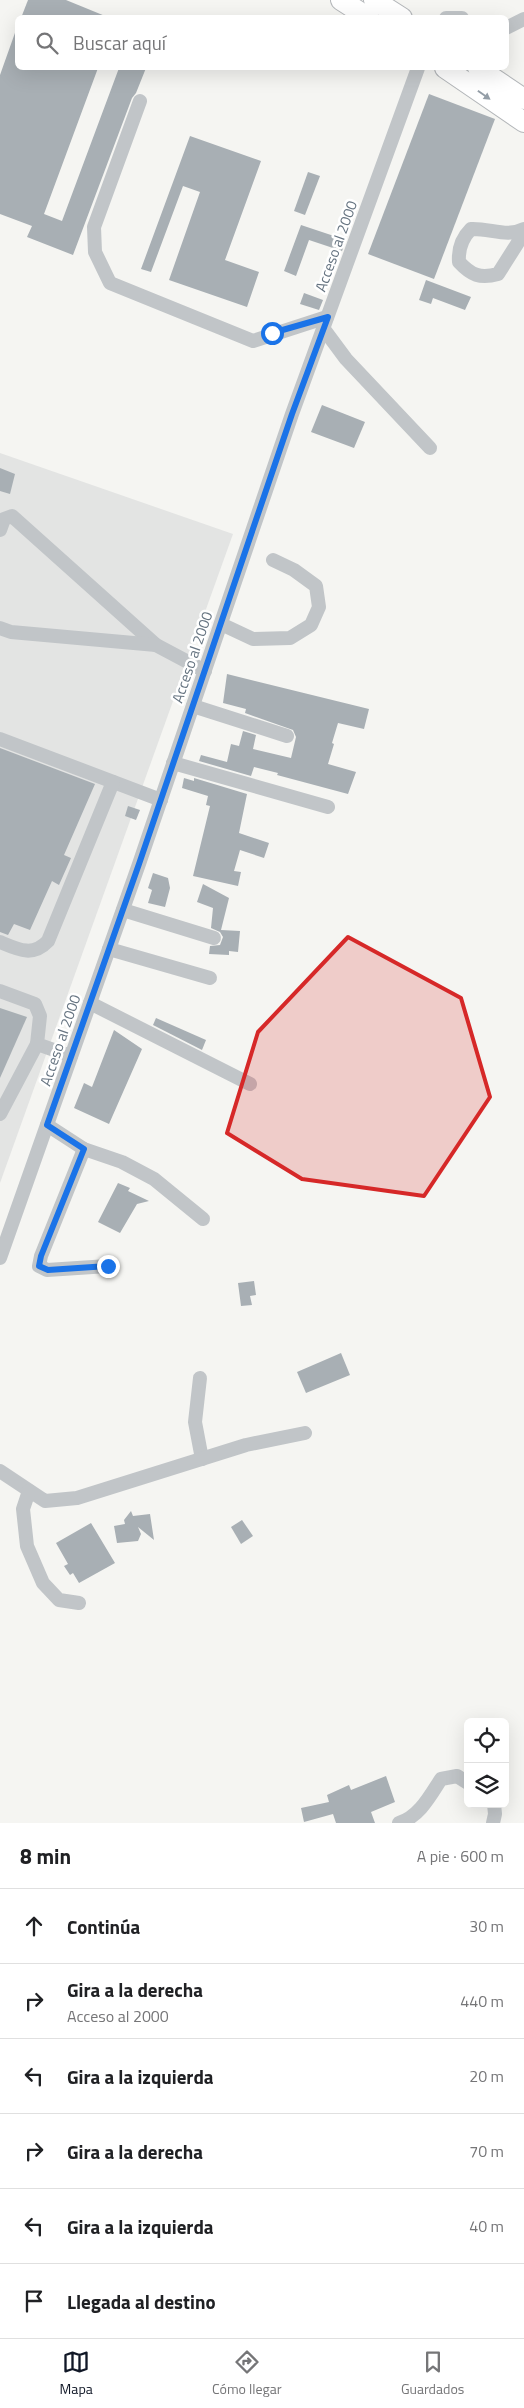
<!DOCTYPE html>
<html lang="es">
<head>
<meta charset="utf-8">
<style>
  body { margin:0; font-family:"Titillium Web",sans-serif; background:#f6f6f6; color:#202124 }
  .controls { position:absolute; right:15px; bottom:15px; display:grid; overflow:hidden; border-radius:8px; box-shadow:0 5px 20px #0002 }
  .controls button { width:45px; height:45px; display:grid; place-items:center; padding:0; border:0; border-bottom:1px solid #e0e0e0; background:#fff; color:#202124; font:25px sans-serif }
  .stop { position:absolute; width:15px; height:15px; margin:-11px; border:4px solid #1a73e8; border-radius:50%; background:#fff }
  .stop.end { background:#1a73e8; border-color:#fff; box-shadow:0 1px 5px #0008 }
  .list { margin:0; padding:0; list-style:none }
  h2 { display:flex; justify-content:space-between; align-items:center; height:65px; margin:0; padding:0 20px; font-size:21px }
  h2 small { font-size:16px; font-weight:400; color:#757577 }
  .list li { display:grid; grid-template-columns:32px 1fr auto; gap:15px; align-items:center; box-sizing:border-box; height:75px; padding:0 20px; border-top:1px solid #e0e0e0 }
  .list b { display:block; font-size:19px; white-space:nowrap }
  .list p { margin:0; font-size:16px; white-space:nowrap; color:#757577 }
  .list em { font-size:16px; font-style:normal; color:#757577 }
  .icon { flex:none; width:28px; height:28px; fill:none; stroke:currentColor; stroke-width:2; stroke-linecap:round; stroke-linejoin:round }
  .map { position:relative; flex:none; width:524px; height:1823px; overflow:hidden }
  .search { position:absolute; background:#fff; box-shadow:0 5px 20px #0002; left:15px; right:15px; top:15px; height:55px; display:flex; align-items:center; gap:12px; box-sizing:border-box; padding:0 18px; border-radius:8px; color:#757577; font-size:19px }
  .sheet { height:515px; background:#fff }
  nav { display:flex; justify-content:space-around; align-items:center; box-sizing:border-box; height:70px; border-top:1px solid #e0e0e0; background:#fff; font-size:14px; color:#757577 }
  nav a { display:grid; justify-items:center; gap:2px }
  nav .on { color:#111827 }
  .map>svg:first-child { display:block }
  .built { fill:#e3e4e3 }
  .building { fill:#a8afb4 }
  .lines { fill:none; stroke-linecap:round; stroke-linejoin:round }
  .highway-casing { stroke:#b4b7ba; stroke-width:22 }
  .minor { stroke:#c1c5c8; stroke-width:14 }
  .highway { stroke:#fff; stroke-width:20 }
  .oneway { fill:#949ea7 }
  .route { stroke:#1a73e8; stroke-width:6 }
  .marked { fill:#d62828; fill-opacity:0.2; stroke:#d62828; stroke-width:4; stroke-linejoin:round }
  .labels { text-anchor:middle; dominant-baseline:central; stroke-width:5; stroke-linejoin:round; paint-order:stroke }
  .street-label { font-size:15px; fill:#667481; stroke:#fff }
</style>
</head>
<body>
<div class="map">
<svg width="524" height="1823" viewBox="0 0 524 1823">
  <rect width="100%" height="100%" fill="#f5f5f2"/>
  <polygon class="built" points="0,453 233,534 0,1183"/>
  <g class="building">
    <polygon points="28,0 66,0 110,18 21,18"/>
    <polygon points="16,30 18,68 98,68 44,214 62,221 119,68 146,68 136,93 132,98 73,255 27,237 32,226 0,214 0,75"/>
    <polygon points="429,94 495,119 434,279 368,254"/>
    <polygon points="190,136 261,161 225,260 259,272 247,307 169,280 200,192 183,186 151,272 141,269"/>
    <polygon points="308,172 320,176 305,215 294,211"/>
    <polygon points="301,225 346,240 342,251 309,240 296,276 284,271"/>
    <polygon points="426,280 471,297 465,310 433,298 431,304 419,300"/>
    <polygon points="304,293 323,300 319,310 300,304"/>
    <polygon points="322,405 365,422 354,448 311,432"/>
    <polygon points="0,468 15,474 10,494 0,491"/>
    <polygon points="227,674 369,709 364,729 338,723 332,743 334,744 328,764 356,772 348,794 277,775 278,773 254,767 251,776 199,761 201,755 227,762 231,744 239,746 243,731 256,735 253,749 291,758 296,737 293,730 245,713 246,709 223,703"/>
    <polygon points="0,748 95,784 64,855 71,858 59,885 52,881 30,930 14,924 8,935 0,932"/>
    <polygon points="184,778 194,781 194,778 247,794 239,833 269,843 264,858 240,850 234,871 241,872 238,886 193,876 210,806 206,805 208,796 182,788"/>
    <polygon points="128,806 140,810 136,820 125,816"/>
    <polygon points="153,873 168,878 170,888 165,907 148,903 152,890 148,888"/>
    <polygon points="203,884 229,898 221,930 240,931 238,952 229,951 229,955 209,954 210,946 220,945 223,937 220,932 211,928 213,908 197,902"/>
    <polygon points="0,1008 27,1017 0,1078"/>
    <polygon points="156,1018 206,1040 202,1050 153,1025"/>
    <polygon points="114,1030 142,1049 109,1124 74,1108 84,1083 92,1087"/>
    <polygon points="118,1183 130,1188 128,1191 149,1201 137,1204 120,1233 98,1222"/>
    <polygon points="254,1281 256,1295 250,1296 252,1305 241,1306 238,1283"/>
    <polygon points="341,1353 350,1375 306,1393 297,1372"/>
    <polygon points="131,1511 133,1516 150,1514 154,1540 138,1527 141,1534 138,1541 117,1543 114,1526 125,1524 124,1520"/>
    <polygon points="242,1520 253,1536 241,1544 231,1527"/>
    <polygon points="91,1523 115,1563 79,1583 73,1573 70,1575 64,1566 68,1564 56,1543"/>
    <polygon points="386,1776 395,1802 371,1812 375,1823 336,1823 333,1814 304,1822 301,1808 329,1802 327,1795 349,1785 351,1790"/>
  </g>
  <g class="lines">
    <g class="highway-casing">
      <g id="highway">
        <polyline points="341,0 369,18"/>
        <polyline points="374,0 402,18"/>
        <polyline points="445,68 524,122"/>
        <polyline points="478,68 524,99"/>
      </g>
    </g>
    <g class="minor">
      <polyline points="446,18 462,18"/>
      <polyline points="506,28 524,19"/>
      <polyline points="140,101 94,227 95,252 110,283 253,341 327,317"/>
      <path d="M524,229c-17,9 -34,-1 -53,0 -9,9 -13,19 -12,33 12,13 21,17 39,12l26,-41"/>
      <polyline points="323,328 346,359 430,448"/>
      <polyline points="0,530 4,519 12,516 156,645 205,671"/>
      <polyline points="221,624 253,639 290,638 311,625 319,607 316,586 294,570 273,560"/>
      <polyline points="0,628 11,632 156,645"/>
      <polyline points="193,706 287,736"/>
      <polyline points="0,739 161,800"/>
      <polyline points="173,763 328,807"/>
      <polyline points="123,910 214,938"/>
      <path d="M0,942c19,8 33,15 48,-1l65,-159"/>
      <polyline points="109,949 210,978"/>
      <polyline points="0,991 35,1004 40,1016 37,1044 71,1056"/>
      <polyline points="90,1003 250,1084"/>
      <polyline points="0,1114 37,1044"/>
      <polyline points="47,1125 84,1149 122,1162 154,1179 203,1219"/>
      <polyline points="84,1149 41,1256 39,1266 47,1270 108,1266"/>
      <polyline points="0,1258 139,864 292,414 418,68"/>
      <polyline points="200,1378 195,1422 202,1459"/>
      <polyline points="0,1471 45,1501 77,1498 246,1445 305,1433"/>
      <polyline points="29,1491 23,1509 27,1546 43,1583 59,1600 79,1603"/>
      <path d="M399,1823c20,-6 31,-27 42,-44l16,-3 11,7"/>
      <polyline points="493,1823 495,1814 494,1804"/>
    </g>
    <use href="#highway" class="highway"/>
  </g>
  <defs><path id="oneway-solid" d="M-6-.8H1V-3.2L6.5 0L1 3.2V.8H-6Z" transform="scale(1.25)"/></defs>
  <use class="oneway" href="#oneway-solid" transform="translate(484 95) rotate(35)"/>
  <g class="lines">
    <polyline class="route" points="108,1266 48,1270 39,1266 41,1256 84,1149 47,1125 139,864 292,414 328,317 272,333"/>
  </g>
  <path class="marked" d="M348,937l113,61 29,99 -66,99 -122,-17 -75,-46 31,-101z"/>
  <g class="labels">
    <g class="street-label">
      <text transform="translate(336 246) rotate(-70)">Acceso al 2000</text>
      <text transform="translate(192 657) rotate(-71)">Acceso al 2000</text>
      <text transform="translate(60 1040) rotate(-71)">Acceso al 2000</text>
    </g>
  </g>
</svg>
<div class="controls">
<button><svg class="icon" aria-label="locate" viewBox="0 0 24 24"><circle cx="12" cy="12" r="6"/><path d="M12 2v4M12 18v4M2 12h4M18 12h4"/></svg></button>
<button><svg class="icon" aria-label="layers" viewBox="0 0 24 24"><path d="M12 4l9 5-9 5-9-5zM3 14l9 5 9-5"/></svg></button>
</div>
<div class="stop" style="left:272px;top:333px"></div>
<div class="stop end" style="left:108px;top:1266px"></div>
<div class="search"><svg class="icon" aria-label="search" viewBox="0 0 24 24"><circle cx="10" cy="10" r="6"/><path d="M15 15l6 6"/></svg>Buscar aquí</div>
</div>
<section class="sheet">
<h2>8 min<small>A pie · 600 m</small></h2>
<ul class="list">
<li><svg class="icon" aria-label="ahead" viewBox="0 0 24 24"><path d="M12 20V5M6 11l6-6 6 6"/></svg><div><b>Continúa</b></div><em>30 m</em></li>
<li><svg class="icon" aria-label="right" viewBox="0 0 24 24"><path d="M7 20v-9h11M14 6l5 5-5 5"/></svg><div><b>Gira a la derecha</b><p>Acceso al 2000</p></div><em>440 m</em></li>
<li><svg class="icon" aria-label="left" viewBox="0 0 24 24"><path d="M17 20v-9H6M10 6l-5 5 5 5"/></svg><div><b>Gira a la izquierda</b></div><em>20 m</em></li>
<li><svg class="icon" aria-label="right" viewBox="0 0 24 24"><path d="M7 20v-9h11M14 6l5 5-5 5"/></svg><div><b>Gira a la derecha</b></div><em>70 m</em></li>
<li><svg class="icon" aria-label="left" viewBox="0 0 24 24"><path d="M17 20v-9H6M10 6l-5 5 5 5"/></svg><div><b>Gira a la izquierda</b></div><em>40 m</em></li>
<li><svg class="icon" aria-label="arrive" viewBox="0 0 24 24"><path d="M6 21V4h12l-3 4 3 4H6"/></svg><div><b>Llegada al destino</b></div></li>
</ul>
</section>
<nav>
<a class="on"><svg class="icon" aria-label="map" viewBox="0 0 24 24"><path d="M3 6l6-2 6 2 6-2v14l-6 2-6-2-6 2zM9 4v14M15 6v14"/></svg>Mapa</a>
<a><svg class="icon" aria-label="directions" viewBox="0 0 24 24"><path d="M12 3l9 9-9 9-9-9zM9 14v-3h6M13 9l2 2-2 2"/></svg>Cómo llegar</a>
<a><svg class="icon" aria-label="saved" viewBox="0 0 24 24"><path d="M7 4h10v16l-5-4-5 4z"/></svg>Guardados</a>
</nav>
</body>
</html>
